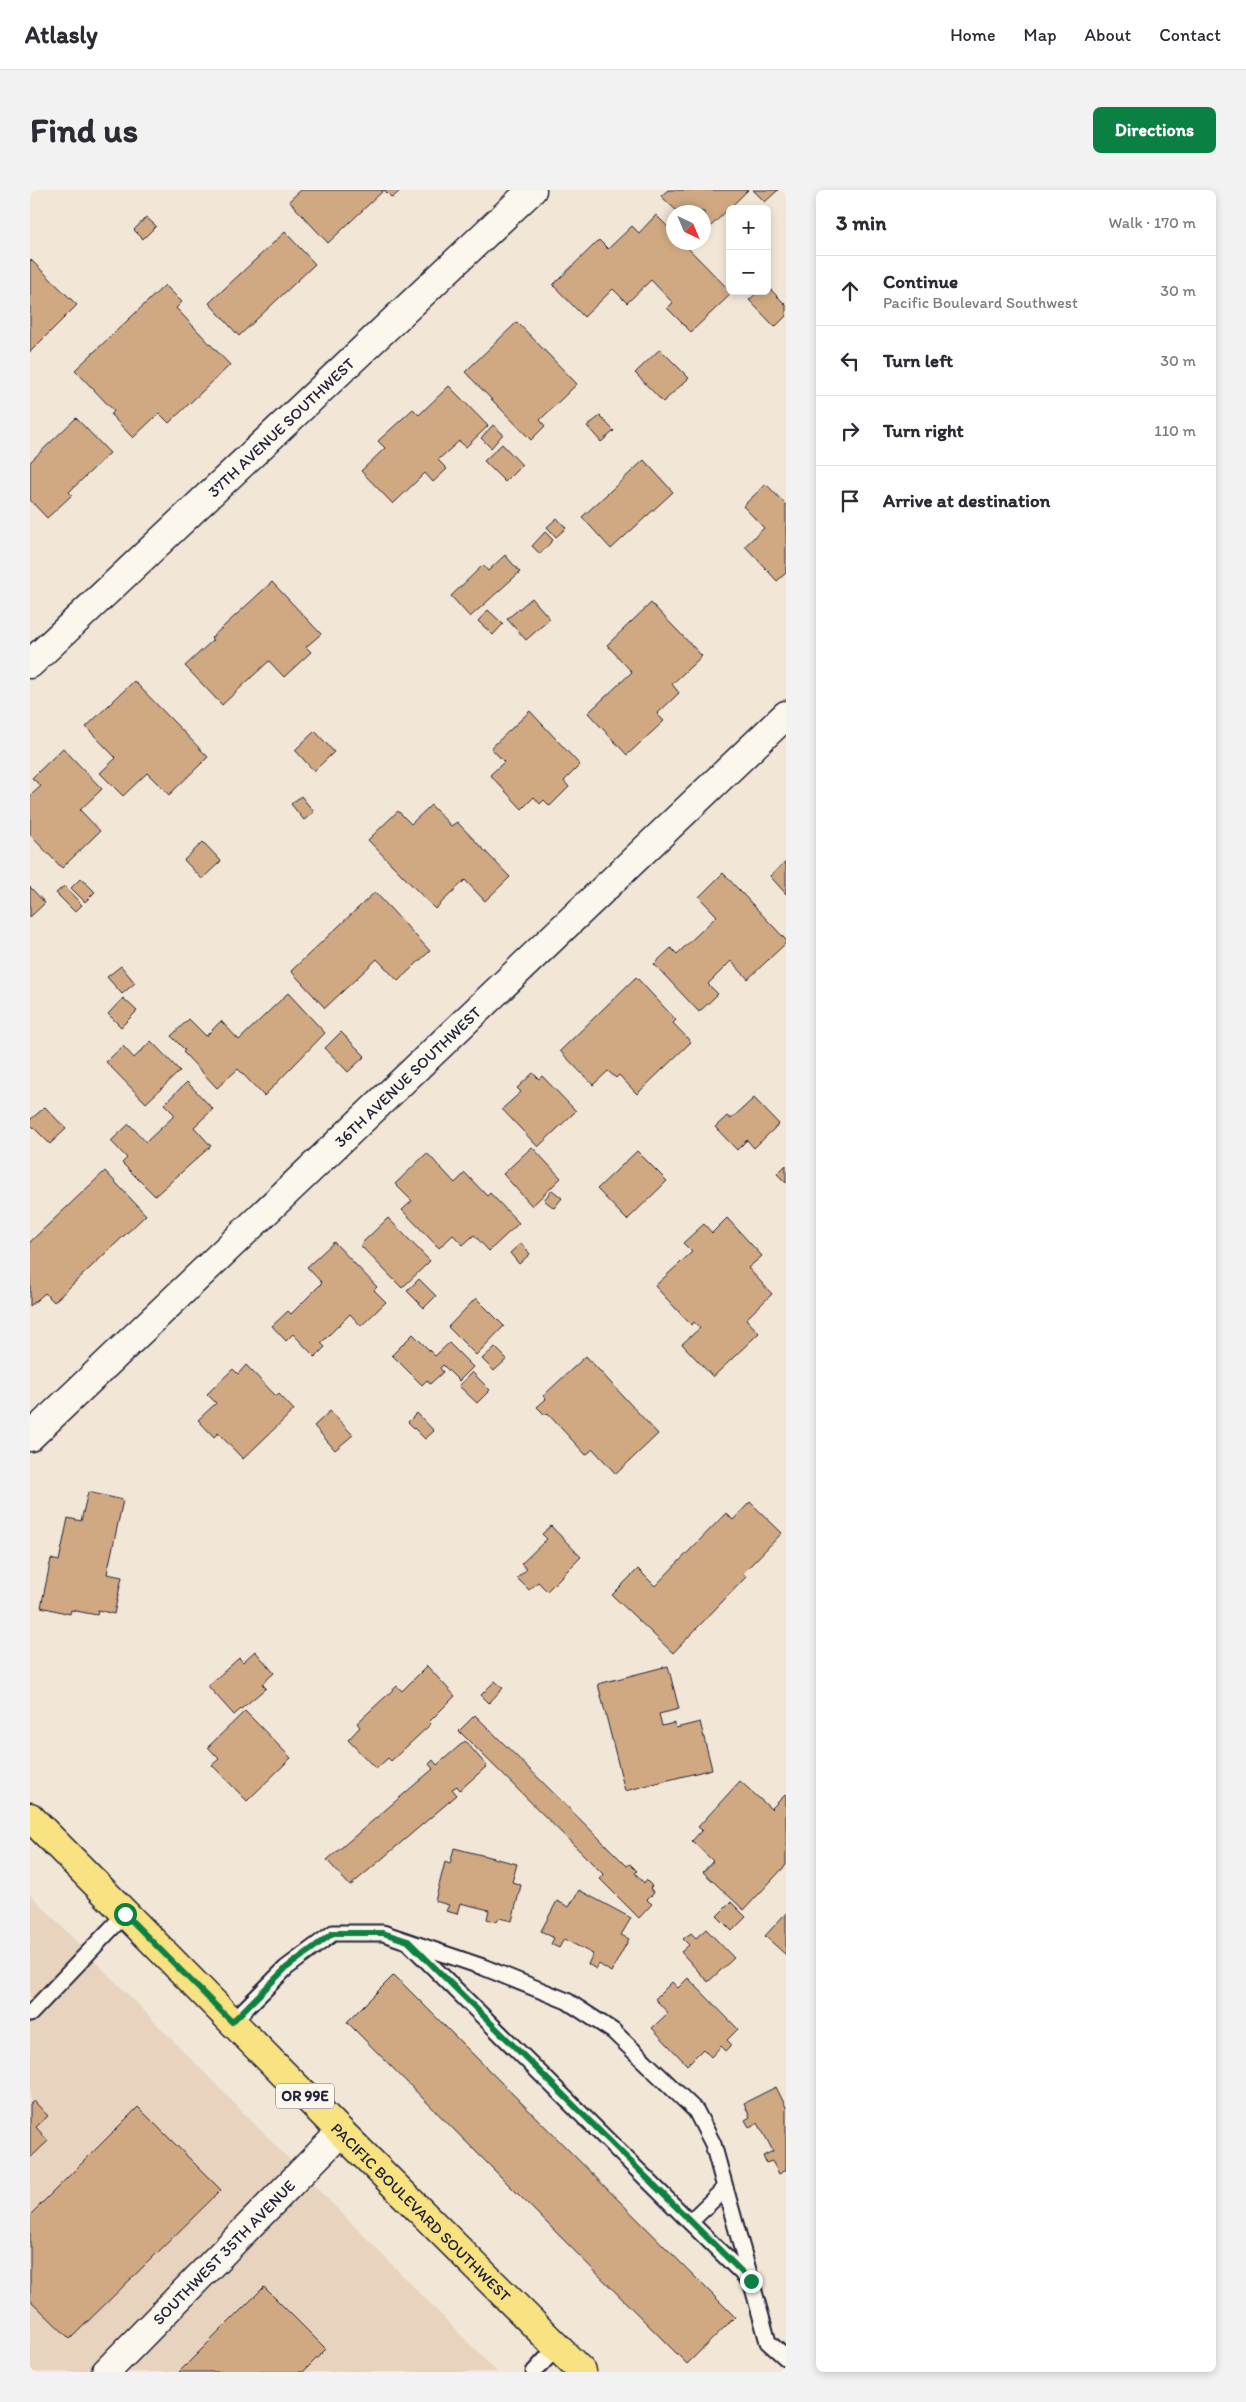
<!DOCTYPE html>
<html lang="en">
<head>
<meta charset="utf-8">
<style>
  body { margin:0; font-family:Itim,sans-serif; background:#f2f2f3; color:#2b2b33 }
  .controls { position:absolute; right:15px; top:15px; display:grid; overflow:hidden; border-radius:8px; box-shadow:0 2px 8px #0003 }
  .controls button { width:45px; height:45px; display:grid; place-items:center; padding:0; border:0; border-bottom:1px solid #e1e1e2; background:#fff; color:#2b2b33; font:25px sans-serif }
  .compass { position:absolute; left:636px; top:15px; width:45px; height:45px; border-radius:50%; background:#fff; box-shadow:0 2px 8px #0003; rotate:136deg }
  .stop { position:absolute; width:15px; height:15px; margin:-11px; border:4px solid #0b8043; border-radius:50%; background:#fff }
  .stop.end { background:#0b8043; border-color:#fff; box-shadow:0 1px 5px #0008 }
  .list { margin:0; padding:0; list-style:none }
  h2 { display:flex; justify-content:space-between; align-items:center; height:65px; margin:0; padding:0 20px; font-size:21px }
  h2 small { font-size:16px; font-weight:400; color:#7c7c81 }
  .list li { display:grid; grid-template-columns:32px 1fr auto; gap:15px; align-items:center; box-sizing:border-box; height:70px; padding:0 20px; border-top:1px solid #e1e1e2 }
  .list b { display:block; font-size:19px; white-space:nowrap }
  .list p { margin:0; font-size:16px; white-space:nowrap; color:#7c7c81 }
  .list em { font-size:16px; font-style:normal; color:#7c7c81 }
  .icon { flex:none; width:28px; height:28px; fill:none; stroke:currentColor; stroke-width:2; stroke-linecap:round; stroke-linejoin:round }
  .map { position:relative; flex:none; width:756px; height:2182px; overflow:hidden; border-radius:8px }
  header { display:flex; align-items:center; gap:30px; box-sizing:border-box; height:70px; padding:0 25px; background:#fff; border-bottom:1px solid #e1e1e2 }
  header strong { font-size:24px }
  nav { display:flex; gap:28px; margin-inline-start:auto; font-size:18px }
  .intro { display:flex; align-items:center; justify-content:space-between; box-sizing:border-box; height:120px; padding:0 30px }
  h1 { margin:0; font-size:35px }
  .button { padding:12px 22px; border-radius:8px; background:#0b8043; color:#fff; font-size:18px; font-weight:700 }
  main { display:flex; gap:30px; padding:0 30px }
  aside { flex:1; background:#fff; border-radius:8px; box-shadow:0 2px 8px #0003 }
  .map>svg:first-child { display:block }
  .built { fill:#e8d4be }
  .building { fill:#d0a982; stroke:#22223b }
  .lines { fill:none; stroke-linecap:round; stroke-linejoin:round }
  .lane-casing { stroke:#22223b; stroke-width:19 }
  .street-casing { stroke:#22223b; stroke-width:31 }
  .primary-casing { stroke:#22223b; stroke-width:31 }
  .lane { stroke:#fbf7ec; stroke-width:15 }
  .street { stroke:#fbf7ec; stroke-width:28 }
  .primary { stroke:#f8e281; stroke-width:28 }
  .route { stroke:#0b8043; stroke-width:6 }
  .labels { text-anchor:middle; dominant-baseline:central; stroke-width:5; stroke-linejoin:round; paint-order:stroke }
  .shield { fill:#fbf7ec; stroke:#636270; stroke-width:1 }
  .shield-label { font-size:15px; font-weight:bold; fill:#22223b }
  .street-label { font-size:16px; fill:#22223b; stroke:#fbf7ec }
</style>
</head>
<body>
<header>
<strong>Atlasly</strong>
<nav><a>Home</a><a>Map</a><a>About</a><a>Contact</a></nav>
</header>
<div class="intro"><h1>Find us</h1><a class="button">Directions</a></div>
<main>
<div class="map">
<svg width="756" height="2182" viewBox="0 0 756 2182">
  <rect width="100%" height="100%" fill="#f2e7d7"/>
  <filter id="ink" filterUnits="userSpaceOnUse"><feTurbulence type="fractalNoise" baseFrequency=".02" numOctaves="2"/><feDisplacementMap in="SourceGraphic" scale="10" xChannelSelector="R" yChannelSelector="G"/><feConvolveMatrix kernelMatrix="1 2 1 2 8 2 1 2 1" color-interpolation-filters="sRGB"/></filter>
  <g filter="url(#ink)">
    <polygon class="built" points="0,1704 467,2182 0,2182"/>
    <g class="building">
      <polygon points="271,0 354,0 298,53 259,11"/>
      <polygon points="354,0 371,0 362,8"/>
      <polygon points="638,0 718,0 674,43 674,22 648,22 631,6"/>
      <polygon points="723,0 748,0 735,12"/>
      <polygon points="626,25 644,43 644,52 652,52 702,103 661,142 637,118 643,113 621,90 597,113 583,99 554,127 523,95 569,50 578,59 602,36 609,43"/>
      <polygon points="116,27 126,36 113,49 104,40"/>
      <polygon points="255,42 285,74 209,146 179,113"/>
      <polygon points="0,69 47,115 0,162"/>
      <polygon points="135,95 152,112 146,118 200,175 139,233 129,223 103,248 81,225 84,221 45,180"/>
      <polygon points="737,96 756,115 756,126 745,137 719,110 729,101 737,101"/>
      <polygon points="487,132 547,194 510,230 515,236 501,250 435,182"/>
      <polygon points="630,159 659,188 633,212 605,183"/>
      <polygon points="419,196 458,236 436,257 429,251 408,270 417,279 403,292 395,283 363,314 331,281 355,258 348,251 383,219 389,225"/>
      <polygon points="570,226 584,241 571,252 557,236"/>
      <polygon points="46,228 80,263 39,302 42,305 17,328 0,310 0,272"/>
      <polygon points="463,235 473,244 461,258 451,248"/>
      <polygon points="472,254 492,275 475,292 454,271"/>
      <polygon points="614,270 643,302 581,359 552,327"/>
      <polygon points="736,294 756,315 756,383 747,391 715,356 734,338 713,316"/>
      <polygon points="527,328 536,338 526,347 517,337"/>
      <polygon points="515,342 523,350 510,364 502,356"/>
      <polygon points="475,365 490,382 440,427 421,406 453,375 458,381"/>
      <polygon points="242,392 291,444 276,457 281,462 254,487 239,471 192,515 155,476 183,450 181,448"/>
      <polygon points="502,408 520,429 496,450 477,429"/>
      <polygon points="621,413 672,466 642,494 649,503 627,524 634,531 597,565 558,523 602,482 577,455"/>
      <polygon points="458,420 473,434 463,445 448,431"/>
      <polygon points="104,491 178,567 139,605 117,583 93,606 70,583 86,568 56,537"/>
      <polygon points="500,521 550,575 534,591 539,597 520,616 514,610 510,614 504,607 492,619 460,585 474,572 461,558"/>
      <polygon points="285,541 304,562 284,581 265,560"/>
      <polygon points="33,558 72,599 50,620 70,641 32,678 0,645 0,606 11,596 2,588"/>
      <polygon points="271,606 284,622 274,630 261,614"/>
      <polygon points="401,615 421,636 427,632 480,687 455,711 435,690 405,719 338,650 368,621 381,634"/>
      <polygon points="173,652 191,671 172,689 154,670"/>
      <polygon points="756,671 756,704 740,686"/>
      <polygon points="693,683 756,750 756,753 718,789 701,771 678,794 688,804 669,822 624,774 641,758 647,764 687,726 669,707"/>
      <polygon points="51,688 65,702 55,712 41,698"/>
      <polygon points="34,696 52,715 45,722 26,703"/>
      <polygon points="0,697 15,713 0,727"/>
      <polygon points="345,702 400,761 368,791 347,769 295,818 261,781"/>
      <polygon points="91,776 105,793 92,804 77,787"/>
      <polygon points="606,787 646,830 643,833 661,852 607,904 589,885 586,888 578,881 563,895 530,861"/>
      <polygon points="258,803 295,843 234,906 208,879 187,898 153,862 155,860 141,846 159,829 176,846 191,831 209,850"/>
      <polygon points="93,808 107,821 91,837 78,824"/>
      <polygon points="311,842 335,866 318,882 295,858"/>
      <polygon points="121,851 150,881 116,913 76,872 93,856 104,868"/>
      <polygon points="503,883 509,889 512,886 546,921 508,957 472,919 491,902 487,898"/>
      <polygon points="157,892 183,919 164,937 181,956 125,1006 92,973 97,968 81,951 99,934 116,952 145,925 134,914"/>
      <polygon points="724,908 749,934 724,958 717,950 707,960 685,937 697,926 701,929"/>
      <polygon points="15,917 36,939 20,954 0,934 0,930"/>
      <polygon points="502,957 531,988 502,1016 473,984"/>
      <polygon points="607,961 637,991 597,1030 567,999"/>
      <polygon points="397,963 425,993 435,983 457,1006 460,1003 489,1033 459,1061 444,1045 433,1055 423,1045 409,1058 372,1020 382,1011 365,994"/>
      <polygon points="756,975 756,993 747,984"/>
      <polygon points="75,981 116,1025 24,1112 15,1103 0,1116 0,1052"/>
      <polygon points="522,1000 532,1008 524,1018 514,1010"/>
      <polygon points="358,1028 400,1071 372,1098 330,1055"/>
      <polygon points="697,1028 732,1066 718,1078 742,1104 716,1129 729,1143 683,1187 652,1154 670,1138 664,1132 661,1135 625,1096 662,1062 653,1053 674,1034 682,1043"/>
      <polygon points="304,1052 347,1097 344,1100 356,1112 331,1136 320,1124 291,1153 295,1157 285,1167 263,1144 256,1151 242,1136 258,1121 261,1124 292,1093 277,1077"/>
      <polygon points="491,1053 500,1064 489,1074 480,1063"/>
      <polygon points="389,1089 406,1106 394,1118 377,1101"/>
      <polygon points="446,1108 474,1136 446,1165 418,1137"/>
      <polygon points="383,1144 405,1166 419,1153 443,1177 429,1191 413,1175 410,1178 413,1182 400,1194 397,1190 392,1195 362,1165"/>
      <polygon points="465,1157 477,1169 464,1181 452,1169"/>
      <polygon points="556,1166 628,1244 586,1284 563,1259 556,1265 517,1223 515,1225 507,1217 516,1209 513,1206"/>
      <polygon points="216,1175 246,1206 249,1204 264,1220 213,1269 188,1243 184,1247 168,1230 186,1213 177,1204 203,1179 208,1184"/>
      <polygon points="442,1182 460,1200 447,1213 429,1196"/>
      <polygon points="300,1221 323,1245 305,1260 284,1236"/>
      <polygon points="387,1223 404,1241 395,1249 378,1232"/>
      <polygon points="58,1302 93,1310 77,1384 92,1387 84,1424 68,1420 67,1425 41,1420 40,1424 11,1417 21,1369 29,1371 38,1328 51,1331"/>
      <polygon points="720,1312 752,1343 713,1383 716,1387 643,1463 582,1405 608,1379 625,1396 696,1323 703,1330"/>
      <polygon points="521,1336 551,1367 517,1401 508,1392 499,1400 487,1388 497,1379 491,1374 517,1349 512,1344"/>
      <polygon points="225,1461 244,1483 232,1494 236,1498 204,1525 178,1496 209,1468 213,1472"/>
      <polygon points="397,1476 425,1506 399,1532 401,1534 361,1571 358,1568 346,1579 318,1550 330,1537 327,1533 367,1496 372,1501"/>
      <polygon points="638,1476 649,1519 629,1524 632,1536 644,1533 646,1538 670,1532 682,1579 595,1601 568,1494"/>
      <polygon points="465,1491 473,1498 459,1513 451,1505"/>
      <polygon points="215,1521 261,1568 217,1611 182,1575 189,1569 178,1557"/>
      <polygon points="445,1525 597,1676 600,1674 607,1681 605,1683 614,1693 616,1690 622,1696 620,1698 624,1703 617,1710 622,1714 609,1728 570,1689 574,1685 429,1541"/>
      <polygon points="435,1551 457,1576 430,1600 427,1596 422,1599 427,1605 320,1696 297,1670 403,1579 399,1574 403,1570 407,1575"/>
      <polygon points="710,1591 741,1619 756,1604 756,1675 714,1720 673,1682 683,1671 662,1651 672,1640 668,1637"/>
      <polygon points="424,1658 487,1674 482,1692 491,1695 482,1731 469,1728 467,1732 457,1729 459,1720 430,1713 427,1724 416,1721 419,1715 405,1711 415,1672 420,1674"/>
      <polygon points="549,1700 601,1728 591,1745 599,1749 581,1782 569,1774 566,1779 558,1774 563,1764 534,1749 529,1758 521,1754 524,1748 511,1741 527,1711 539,1717"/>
      <polygon points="701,1712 716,1727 702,1741 687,1726"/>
      <polygon points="756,1723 756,1765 735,1746"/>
      <polygon points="676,1739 704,1768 678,1792 651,1762 659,1755 653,1749 661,1743 666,1748"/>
      <polygon points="364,1785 705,2127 657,2174 317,1832"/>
      <polygon points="658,1788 708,1839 697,1850 702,1855 696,1861 691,1856 681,1867 673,1859 657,1875 622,1838 638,1823 625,1809 642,1792 648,1798"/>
      <polygon points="746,1897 756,1917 756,1980 749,1984 742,1971 736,1973 733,1966 743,1961 728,1933 719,1937 715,1930 720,1927 714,1913"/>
      <polygon points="4,1911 18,1926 6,1937 18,1951 0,1968 0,1914"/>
      <polygon points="108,1917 191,2000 40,2149 0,2110 0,2025"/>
      <polygon points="234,2097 296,2159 273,2182 149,2182"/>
    </g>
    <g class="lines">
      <g class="lane-casing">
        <g id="lane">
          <polyline points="381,1755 660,2032"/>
          <polyline points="0,1824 95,1724"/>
          <polyline points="202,1832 256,1778 303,1743 353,1743 453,1777 537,1811 583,1841 666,1921 683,1954 738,2152 756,2168"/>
          <polyline points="695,1998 660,2032 719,2090"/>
          <polyline points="504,2182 527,2157"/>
        </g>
      </g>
      <g class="street-casing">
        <g id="street">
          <path id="s1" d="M0,474l502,-474"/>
          <path id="s2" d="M0,1247l756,-722"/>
          <path id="s3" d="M76,2182l235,-240"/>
        </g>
      </g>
      <g class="primary-casing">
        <g id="primary">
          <path id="s4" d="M0,1627l311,315 241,240"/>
        </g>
      </g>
      <use href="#lane" class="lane"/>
      <use href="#street" class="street"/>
      <use href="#primary" class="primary"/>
    </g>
  </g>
  <g class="lines" filter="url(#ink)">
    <polyline class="route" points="95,1724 202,1832 256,1778 303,1743 353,1743 378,1751 721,2091"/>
  </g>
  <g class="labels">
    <rect class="shield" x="246" y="1893.5" width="58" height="25" rx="4"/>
    <g class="shield-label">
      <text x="275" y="1906">OR 99E</text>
    </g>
    <g class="street-label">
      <text stroke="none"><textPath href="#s1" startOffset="345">37TH AVENUE SOUTHWEST</textPath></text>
      <text stroke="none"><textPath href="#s2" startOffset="522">36TH AVENUE SOUTHWEST</textPath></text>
      <text stroke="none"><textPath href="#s4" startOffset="556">PACIFIC BOULEVARD SOUTHWEST</textPath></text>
      <text stroke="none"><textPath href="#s3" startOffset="168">SOUTHWEST 35TH AVENUE</textPath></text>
    </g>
  </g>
</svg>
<div class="controls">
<button>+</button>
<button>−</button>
</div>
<svg class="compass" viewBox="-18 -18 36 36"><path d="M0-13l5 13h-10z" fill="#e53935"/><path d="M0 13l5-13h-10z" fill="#7c7c81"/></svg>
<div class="stop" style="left:95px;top:1724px"></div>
<div class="stop end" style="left:721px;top:2091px"></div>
</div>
<aside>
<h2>3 min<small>Walk · 170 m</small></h2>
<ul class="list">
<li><svg class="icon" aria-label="ahead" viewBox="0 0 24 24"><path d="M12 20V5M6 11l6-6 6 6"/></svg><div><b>Continue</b><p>Pacific Boulevard Southwest</p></div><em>30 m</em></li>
<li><svg class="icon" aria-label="left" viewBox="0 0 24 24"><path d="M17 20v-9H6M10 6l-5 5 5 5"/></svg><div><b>Turn left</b></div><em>30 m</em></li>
<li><svg class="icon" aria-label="right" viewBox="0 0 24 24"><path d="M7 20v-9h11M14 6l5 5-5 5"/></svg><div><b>Turn right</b></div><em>110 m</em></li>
<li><svg class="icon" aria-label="arrive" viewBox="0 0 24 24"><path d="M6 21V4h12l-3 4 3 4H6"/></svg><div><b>Arrive at destination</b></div></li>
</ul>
</aside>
</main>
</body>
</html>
